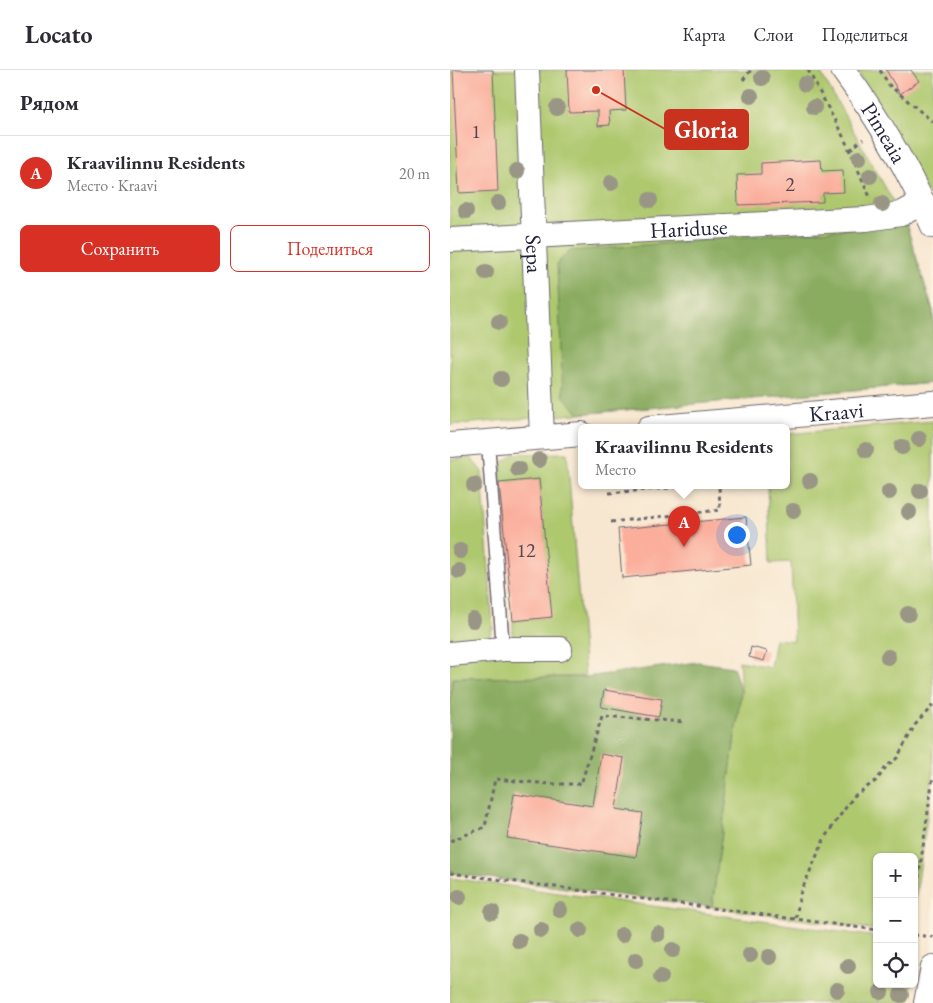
<!DOCTYPE html>
<html lang="ru">
<head>
<meta charset="utf-8">
<style>
  body { margin:0; font-family:"EB Garamond",serif; background:#f2f2f3; color:#2b2b33 }
  .controls { position:absolute; right:15px; bottom:15px; display:grid; overflow:hidden; border-radius:8px; box-shadow:0 1px 4px #0004 }
  .controls button { width:45px; height:45px; display:grid; place-items:center; padding:0; border:0; border-bottom:1px solid #e1e1e2; background:#fff; color:#2b2b33; font:25px sans-serif }
  .you { position:absolute; left:286px; top:464px; width:18px; height:18px; margin:-12px; border:4px solid #fff; border-radius:50%; background:#1a73e8; box-shadow:0 0 0 8px #1a73e833 }
  .badge { display:grid; place-items:center; width:32px; height:32px; border-radius:50%; background:#d93025; color:#fff; font-size:16px; font-weight:700 }
  .pin { position:absolute; translate:-50% -41px; filter:drop-shadow(0 1px 2px #0008) }
  .pin::after { content:''; position:absolute; top:26px; width:18px; height:15px; background:inherit; clip-path:polygon(0 0,100% 0,50% 100%) }
  .popup { position:absolute; left:128px; top:354px; width:212px; height:65px; box-sizing:border-box; display:grid; place-content:center; border-radius:8px; background:#fff; filter:drop-shadow(0 1px 4px #0005); font-size:16px; white-space:nowrap; color:#7c7c81 }
  .popup b { font-size:19px; color:#2b2b33 }
  .popup::after { content:''; position:absolute; left:50%; top:100%; margin-left:-10px; border:10px solid transparent; border-top-color:#fff }
  .list { margin:0; padding:0; list-style:none }
  h2 { display:flex; justify-content:space-between; align-items:center; height:65px; margin:0; padding:0 20px; font-size:21px }
  h2 small { font-size:16px; font-weight:400; color:#7c7c81 }
  .list li { display:grid; grid-template-columns:32px 1fr auto; gap:15px; align-items:center; box-sizing:border-box; height:75px; padding:0 20px; border-top:1px solid #e1e1e2 }
  .list b { display:block; font-size:19px; white-space:nowrap }
  .list p { margin:0; font-size:16px; white-space:nowrap; color:#7c7c81 }
  .list em { font-size:16px; font-style:normal; color:#7c7c81 }
  .actions { display:flex; gap:10px; padding:15px 20px }
  .actions a { flex:1; padding:11px 0; border:1px solid #d93025; border-radius:8px; text-align:center; font-size:18px; color:#d93025 }
  .actions .main { background:#d93025; color:#fff }
  .icon { flex:none; width:28px; height:28px; fill:none; stroke:currentColor; stroke-width:2; stroke-linecap:round; stroke-linejoin:round }
  .map { position:relative; flex:none; width:483px; height:933px; overflow:hidden }
  header { display:flex; align-items:center; gap:30px; box-sizing:border-box; height:70px; padding:0 25px; background:#fff; border-bottom:1px solid #e1e1e2 }
  header strong { font-size:24px }
  nav { display:flex; gap:28px; margin-inline-start:auto; font-size:18px }
  main { display:flex }
  aside { flex:1; background:#fff }
  .map>svg:first-child { display:block }
  .green { fill:#aec86e; stroke:#687554 }
  .forest { fill:#8aac61; stroke:#56674e }
  .building { fill:#fbae9c }
  .lines { fill:none; stroke-linecap:round; stroke-linejoin:round }
  .service-casing { stroke:#6d676f; stroke-width:15 }
  .minor-casing { stroke:#6d676f; stroke-width:26 }
  .path { stroke:#6d676f; stroke-width:3; stroke-dasharray:4 4; stroke-linecap:butt }
  .service { stroke:#fff; stroke-width:12 }
  .minor { stroke:#fff; stroke-width:24 }
  .tree { fill:#999686 }
  .labels { text-anchor:middle; dominant-baseline:central; stroke-width:4; stroke-linejoin:round; paint-order:stroke }
  .number-label { font-size:20px; fill:#584553 }
  .street-label { font-size:22px; fill:#22223b; stroke:#fcf5e5 }
  .leader { fill:none; stroke:#c8321e; stroke-width:2 }
  .callout-dot { fill:#c8321e; stroke:#fcf5e5; stroke-width:2 }
  .callout { fill:#c8321e; stroke:#c8321e; stroke-width:2 }
  .callout-label { font-size:24px; text-anchor:middle; font-weight:bold; fill:#fff }
</style>
</head>
<body>
<header>
<strong>Locato</strong>
<nav><a>Карта</a><a>Слои</a><a>Поделиться</a></nav>
</header>
<main>
<aside>
<h2>Рядом<small></small></h2>
<ul class="list">
<li><span class="badge">A</span><div><b>Kraavilinnu Residents</b><p>Место · Kraavi</p></div><em>20 m</em></li>
</ul>
<div class="actions"><a class="main">Сохранить</a><a>Поделиться</a></div>
</aside>
<div class="map">
<svg width="483" height="933" viewBox="0 0 483 933">
  <rect width="100%" height="100%" fill="#fcf5e5"/>
  <filter id="ink" filterUnits="userSpaceOnUse"><feTurbulence type="fractalNoise" baseFrequency=".02" numOctaves="2"/><feDisplacementMap in="SourceGraphic" scale="10" xChannelSelector="R" yChannelSelector="G"/><feConvolveMatrix kernelMatrix="1 2 1 2 8 2 1 2 1" color-interpolation-filters="sRGB"/></filter>
  <filter id="wash" filterUnits="userSpaceOnUse"><feTurbulence type="fractalNoise" baseFrequency=".0096" numOctaves="4" result="noise"/><feDisplacementMap in="SourceGraphic" scale="20" xChannelSelector="R" yChannelSelector="G"/><feGaussianBlur stdDeviation="1.12" result="paint"/><feColorMatrix in="noise" values="0 0 0 0 0 0 0 0 0 0 0 0 0 0 0 0 0 1.4 0 .05"/><feComposite in="paint" operator="in"/></filter>
  <g filter="url(#wash)">
    <rect width="100%" height="100%" fill="#f8e7d0"/>
    <g class="green">
      <polygon points="0,0 369,0 456,154 483,241 483,313 0,355"/>
      <polygon points="407,0 483,0 483,132"/>
      <polygon points="483,351 483,706 464,840 464,787 427,787 427,860 262,837 291,621 289,591 320,597 325,569 344,571 341,492 321,493 318,416 336,416 337,364"/>
      <polygon points="117,383 135,607 3,608 0,631 0,594 63,568 63,551 101,547 89,409 49,413 52,393 64,384"/>
      <polygon points="21,388 32,402 43,558 36,572 0,577 0,390"/>
      <polygon points="0,808 427,867 427,914 462,914 459,933 0,933"/>
    </g>
    <g class="forest">
      <polygon points="456,154 483,241 483,313 129,344 113,325 107,194 119,181"/>
      <polygon points="248,592 283,597 291,621 262,837 0,803 0,630 3,608 135,607"/>
    </g>
    <g id="blocks">
      <g class="building">
        <polygon points="3,0 43,0 48,121 9,123"/>
        <polygon points="117,0 174,0 176,40 159,41 160,55 148,56 148,41 119,42"/>
        <polygon points="436,0 461,0 469,11 450,24"/>
        <polygon points="371,90 372,101 393,100 394,122 373,123 373,132 288,135 287,105 311,104 311,93"/>
        <polygon points="89,409 102,547 63,551 49,413"/>
        <polygon points="296,447 301,495 172,508 168,459"/>
        <polygon points="301,577 317,581 314,591 299,587"/>
        <polygon points="154,620 212,629 209,647 151,637"/>
        <polygon points="151,684 174,688 166,739 193,743 186,787 57,768 64,724 143,736"/>
      </g>
    </g>
  </g>
  <g filter="url(#ink)">
    <use href="#blocks" fill-opacity="0" stroke="#6d676f" stroke-width="1"/>
    <g class="lines">
      <g class="service-casing">
        <polyline id="service" points="38,372 53,579"/>
      </g>
      <g class="minor-casing">
        <g id="minor">
          <path id="s1" d="M77,0l15,367"/>
          <path id="s2" d="M393,0c36,49 66,100 90,156"/>
          <path id="s3" d="M0,170l416,-21 35,-5 22,-12"/>
          <path id="s4" d="M199,358l284,-25"/>
          <polyline points="0,375 132,364"/>
          <polyline points="0,584 53,579 110,579"/>
          <polyline points="476,933 483,897"/>
        </g>
      </g>
      <g class="path">
        <polyline points="358,0 394,68 420,127"/>
        <polyline points="430,0 439,15 483,52"/>
        <polyline points="293,10 301,0"/>
        <polyline points="400,80 413,69"/>
        <polyline points="159,423 242,416"/>
        <polyline points="161,452 270,440 269,416"/>
        <polyline points="0,771 35,757 45,709 100,714 131,714 152,646 235,652"/>
        <polyline points="0,803 427,860"/>
        <polyline points="464,840 483,706"/>
        <polyline points="346,848 350,824 375,767 404,726 427,710 436,697 447,688 465,655 483,635"/>
        <polyline points="464,865 483,867"/>
      </g>
      <use href="#service" class="service"/>
      <use href="#minor" class="minor"/>
    </g>
    <g class="tree">
      <circle cx="312" cy="8" r="8"/>
      <circle cx="355" cy="14" r="8"/>
      <circle cx="301" cy="26" r="8"/>
      <circle cx="364" cy="37" r="8"/>
      <circle cx="107" cy="38" r="8"/>
      <circle cx="409" cy="88" r="8"/>
      <circle cx="67" cy="101" r="8"/>
      <circle cx="420" cy="106" r="8"/>
      <circle cx="161" cy="113" r="8"/>
      <circle cx="200" cy="130" r="8"/>
      <circle cx="48" cy="133" r="8"/>
      <circle cx="432" cy="134" r="8"/>
      <circle cx="16" cy="141" r="8"/>
      <circle cx="36" cy="202" r="8"/>
      <circle cx="49" cy="252" r="8"/>
      <circle cx="51" cy="309" r="8"/>
      <circle cx="469" cy="369" r="8"/>
      <circle cx="452" cy="377" r="8"/>
      <circle cx="416" cy="380" r="8"/>
      <circle cx="89" cy="390" r="8"/>
      <circle cx="68" cy="399" r="8"/>
      <circle cx="360" cy="411" r="8"/>
      <circle cx="24" cy="415" r="8"/>
      <circle cx="470" cy="421" r="8"/>
      <circle cx="439" cy="422" r="8"/>
      <circle cx="343" cy="441" r="8"/>
      <circle cx="459" cy="442" r="8"/>
      <circle cx="10" cy="481" r="8"/>
      <circle cx="9" cy="501" r="8"/>
      <circle cx="458" cy="544" r="8"/>
      <circle cx="23" cy="550" r="8"/>
      <circle cx="438" cy="587" r="8"/>
      <circle cx="9" cy="827" r="8"/>
      <circle cx="110" cy="840" r="8"/>
      <circle cx="42" cy="842" r="8"/>
      <circle cx="91" cy="860" r="8"/>
      <circle cx="130" cy="860" r="8"/>
      <circle cx="208" cy="864" r="8"/>
      <circle cx="172" cy="865" r="8"/>
      <circle cx="69" cy="871" r="8"/>
      <circle cx="223" cy="880" r="8"/>
      <circle cx="300" cy="885" r="8"/>
      <circle cx="319" cy="887" r="8"/>
      <circle cx="186" cy="890" r="8"/>
      <circle cx="398" cy="896" r="8"/>
      <circle cx="211" cy="907" r="8"/>
      <circle cx="387" cy="920" r="8"/>
      <circle cx="431" cy="922" r="8"/>
      <circle cx="451" cy="925" r="8"/>
    </g>
  </g>
  <g class="labels">
    <g class="number-label">
      <text x="26" y="61">1</text>
      <text x="340" y="114">2</text>
      <text x="76" y="480">12</text>
    </g>
    <g class="street-label">
      <text stroke="none"><textPath href="#s2" startOffset="75">Pimeaia</textPath></text>
      <text stroke="none"><textPath href="#s3" startOffset="239">Hariduse</textPath></text>
      <text stroke="none"><textPath href="#s1" startOffset="184">Sepa</textPath></text>
      <text stroke="none"><textPath href="#s4" startOffset="188">Kraavi</textPath></text>
    </g>
  </g>
  <path class="leader" d="M146 20L215 59"/>
  <circle class="callout-dot" cx="146" cy="20" r="5"/>
  <rect class="callout" x="215" y="40" width="83" height="39" rx="5"/>
  <g class="callout-label">
    <text x="256" y="68">Gloria</text>
  </g>
</svg>
<div class="controls">
<button>+</button>
<button>−</button>
<button><svg class="icon" aria-label="locate" viewBox="0 0 24 24"><circle cx="12" cy="12" r="6"/><path d="M12 2v4M12 18v4M2 12h4M18 12h4"/></svg></button>
</div>
<div class="you"></div>
<div class="pin badge" style="left:234px;top:477px">A</div>
<div class="popup"><b>Kraavilinnu Residents</b>Место</div>
</div>
</main>
</body>
</html>
